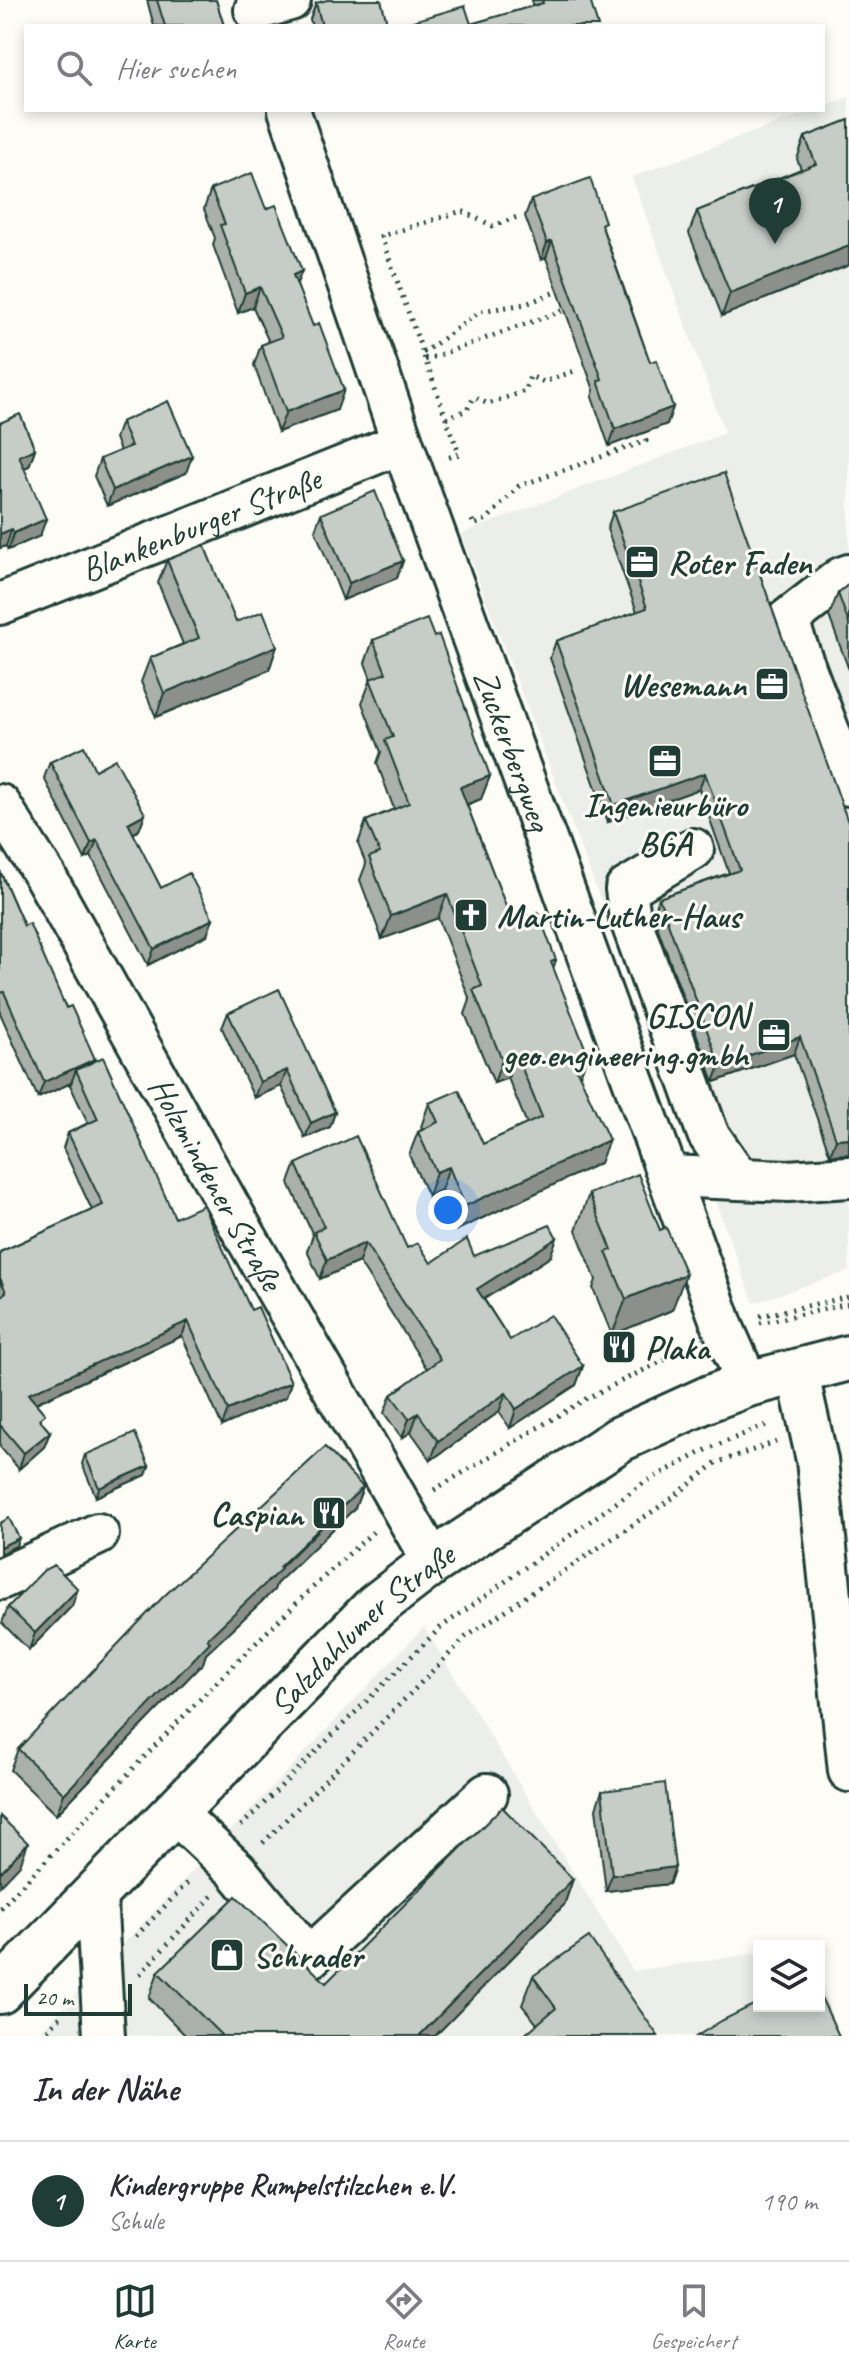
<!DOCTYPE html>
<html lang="de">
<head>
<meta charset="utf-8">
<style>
  body { margin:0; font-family:Caveat,sans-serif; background:#f7f7f7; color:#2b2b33 }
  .controls { position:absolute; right:24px; bottom:24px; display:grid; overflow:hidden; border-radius:0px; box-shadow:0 4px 12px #0003 }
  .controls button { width:72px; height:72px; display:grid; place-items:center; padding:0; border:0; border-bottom:2px solid #e1e1e2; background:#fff; color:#2b2b33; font:40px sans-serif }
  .scale { position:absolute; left:24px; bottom:20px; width:108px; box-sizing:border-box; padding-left:8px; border:4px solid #1f3d34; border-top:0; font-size:22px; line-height:28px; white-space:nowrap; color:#1f3d34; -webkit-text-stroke:6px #fdfcf7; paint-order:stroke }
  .you { position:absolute; left:448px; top:1210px; width:28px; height:28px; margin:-20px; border:6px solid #fff; border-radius:50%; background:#1a73e8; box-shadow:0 0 0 12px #1a73e833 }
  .badge { display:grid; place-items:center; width:52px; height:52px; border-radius:50%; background:#1f3d34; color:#fff; font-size:26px; font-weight:700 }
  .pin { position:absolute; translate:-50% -66px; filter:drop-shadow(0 2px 4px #0008) }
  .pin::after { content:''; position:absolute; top:42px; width:28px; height:24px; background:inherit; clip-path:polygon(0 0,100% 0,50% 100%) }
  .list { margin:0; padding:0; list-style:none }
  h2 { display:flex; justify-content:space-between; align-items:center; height:104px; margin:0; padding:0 32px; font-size:34px }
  h2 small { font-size:26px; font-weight:400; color:#7c7c81 }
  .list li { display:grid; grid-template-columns:52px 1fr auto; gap:24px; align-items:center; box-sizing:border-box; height:120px; padding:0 32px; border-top:2px solid #e1e1e2 }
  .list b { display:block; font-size:30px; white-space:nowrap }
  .list p { margin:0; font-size:26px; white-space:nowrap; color:#7c7c81 }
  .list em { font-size:26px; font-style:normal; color:#7c7c81 }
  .icon { flex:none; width:44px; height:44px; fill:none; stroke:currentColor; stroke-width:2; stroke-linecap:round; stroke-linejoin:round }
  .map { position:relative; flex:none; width:849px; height:2036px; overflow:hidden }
  .search { position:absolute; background:#fff; box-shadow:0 4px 12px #0003; left:24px; right:24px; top:24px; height:88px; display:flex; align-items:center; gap:20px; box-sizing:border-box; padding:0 28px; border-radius:0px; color:#7c7c81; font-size:30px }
  .sheet { height:224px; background:#fff }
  nav { display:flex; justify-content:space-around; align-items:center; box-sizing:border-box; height:112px; border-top:2px solid #e1e1e2; background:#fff; font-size:22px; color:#7c7c81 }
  nav a { display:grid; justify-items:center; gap:4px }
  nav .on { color:#1f3d34 }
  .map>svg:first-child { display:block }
  .built { fill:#eceee9 }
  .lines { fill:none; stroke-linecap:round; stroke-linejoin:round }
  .minor-casing { stroke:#1f3d34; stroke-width:46 }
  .major-casing { stroke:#1f3d34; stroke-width:50 }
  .path { stroke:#1f3d34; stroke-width:5; stroke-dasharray:2 6; stroke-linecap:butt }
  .minor { stroke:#fdfcf7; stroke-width:40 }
  .major { stroke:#fdfcf7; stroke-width:44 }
  .wall { fill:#aab0ab; stroke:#1f3d34; stroke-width:2 }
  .shaded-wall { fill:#8b908b; stroke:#1f3d34; stroke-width:2 }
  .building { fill:#c6cdc7; stroke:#1f3d34; stroke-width:2 }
  .labels { text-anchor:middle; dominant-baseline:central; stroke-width:6; stroke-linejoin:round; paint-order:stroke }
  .street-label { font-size:34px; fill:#1f3d34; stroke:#fdfcf7 }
  .poi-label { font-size:34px; font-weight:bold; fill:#1f3d34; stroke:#fdfcf7; text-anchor:start }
</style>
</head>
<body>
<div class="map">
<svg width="849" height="2036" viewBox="0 0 849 2036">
  <rect width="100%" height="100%" fill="#fdfcf7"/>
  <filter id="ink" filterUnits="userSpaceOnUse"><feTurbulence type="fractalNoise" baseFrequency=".0125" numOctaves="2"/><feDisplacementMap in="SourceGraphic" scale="16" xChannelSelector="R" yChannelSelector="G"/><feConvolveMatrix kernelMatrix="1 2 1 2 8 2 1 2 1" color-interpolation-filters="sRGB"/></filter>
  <g filter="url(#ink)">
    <g class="built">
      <polygon points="849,97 849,1271 754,1303 461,534 725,433 632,177 813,110 823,110 823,106"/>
      <polygon points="424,1627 633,1971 759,1953 759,2006 819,2006 819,1970 837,2036 36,2036"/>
    </g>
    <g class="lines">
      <g class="minor-casing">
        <g id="minor">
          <polyline points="255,10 290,0"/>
          <path id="s1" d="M289,110l123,361 312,859 24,54"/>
          <polyline points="849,575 841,578 787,620 849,785"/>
          <path id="s2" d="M0,604l402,-161"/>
          <path id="s3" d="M0,805l45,71 196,352 192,334"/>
          <polyline points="693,849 626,889 630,918 708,1134 739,1179"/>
          <polyline points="668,1176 788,1181 849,1177"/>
          <polyline points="797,1370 817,1460 849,1771"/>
          <polyline points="0,1579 98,1534"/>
          <polyline points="175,1813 236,1870 309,1958 487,1794"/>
          <polyline points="96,1894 104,2036"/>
        </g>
      </g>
      <g class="major-casing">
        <g id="major">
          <path id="s4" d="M0,1991l376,-385 57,-44 187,-123 90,-41 38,-14 101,-26"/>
        </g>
      </g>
      <g class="path">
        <polyline points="381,236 459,454 447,458"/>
        <polyline points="379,237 462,211 493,226 520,216"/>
        <polyline points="423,353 481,311 526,304 558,291"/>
        <polyline points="425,360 565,310"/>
        <polyline points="446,418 467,410 474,397 488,404 525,391 530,376 544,382 577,370"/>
        <polyline points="472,520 474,525 487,519 519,486 646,441 643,433"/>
        <polyline points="760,1316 849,1297"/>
        <polyline points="760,1323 849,1304"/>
        <polyline points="434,1490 589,1397 691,1347"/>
        <polyline points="241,1826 440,1628 645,1482 710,1448 769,1424"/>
        <polyline points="263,1843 466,1637 671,1499 716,1463 776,1442"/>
        <path d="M0,1908c123,-127 241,-258 373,-376"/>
        <polyline points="136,1936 190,1880"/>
        <polyline points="140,1974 212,1896"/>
        <polyline points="42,2036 64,2013"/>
      </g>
      <use href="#minor" class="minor"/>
      <use href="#major" class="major"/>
    </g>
    <g class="wall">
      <polygon points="147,0 216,0 224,26 154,26"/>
      <polygon points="532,0 590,0 471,24 533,6"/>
      <polygon points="316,3 388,26 312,26 310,19"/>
      <polygon points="849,120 849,265 722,316 689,233 697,211 801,169 797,159 805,137"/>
      <polygon points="211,189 266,209 297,285 337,410 278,432 254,365 261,345 269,342 253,307 238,313 213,245 215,238 204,209"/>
      <polygon points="531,200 603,229 650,362 673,407 667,424 609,446 592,397 594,390 546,258 541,260 525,216"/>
      <polygon points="121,422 186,473 107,506 94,476 100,459 120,451 115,438"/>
      <polygon points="0,423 35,449 29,466 24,468 40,536 8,550 6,546 0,548"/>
      <polygon points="613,512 849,1154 830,1155 794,1054 714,1082 653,915 659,898 729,873 699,789 608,822 550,658 556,641 637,612 607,529"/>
      <polygon points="321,514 403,561 397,578 343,600 315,530"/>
      <polygon points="167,560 236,622 277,646 269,670 156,717 141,682 150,658 183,644 158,583"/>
      <polygon points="849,584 849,670 829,616 838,593"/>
      <polygon points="373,640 490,776 481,799 467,805 512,922 556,960 553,969 600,1163 457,1230 441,1190 428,1196 409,1155 418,1132 422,1130 421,1127 429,1103 483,1144 527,1124 508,1078 494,1083 465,1014 470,1000 438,918 382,939 360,880 366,864 358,844 366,821 394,809 377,763 381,752 362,703 371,679 365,663"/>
      <polygon points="50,762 95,770 145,814 139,830 133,834 161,888 207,935 148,965 91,856 85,859 44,778"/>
      <polygon points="0,871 24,926 175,1218 251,1310 291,1382 286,1397 222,1426 182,1336 36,1403 42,1423 50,1432 44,1447 19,1469 0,1447 0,1252 92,1210 63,1148 68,1133 88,1123 70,1085 71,1083 38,1098 0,1013"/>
      <polygon points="228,1013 335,1112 330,1127 305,1138 281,1086 254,1098 222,1028"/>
      <polygon points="296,1164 407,1248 431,1263 474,1256 550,1257 484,1299 510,1340 583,1366 576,1385 510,1428 499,1412 431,1460 411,1432 402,1438 384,1413 391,1395 427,1369 359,1262 320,1279 307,1251 313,1235 289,1183"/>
      <polygon points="589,1194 672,1310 612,1335 593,1288 596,1280 576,1230"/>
      <polygon points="85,1455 149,1466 146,1475 96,1497 82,1464"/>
      <polygon points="363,1487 355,1508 276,1584 274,1590 206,1654 203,1663 56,1815 10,1770 18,1749"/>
      <polygon points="72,1606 29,1650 2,1623 8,1607"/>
      <polygon points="602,1791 675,1867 669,1884 606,1891 596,1808"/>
      <polygon points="573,1879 564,1905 435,2036 186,2036 149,1998 158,1972 326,1983"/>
      <polygon points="533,1976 658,2036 537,2024 522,2005"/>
    </g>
    <g class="shaded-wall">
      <polygon points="552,241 546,258 541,260 547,243"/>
      <polygon points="849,246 849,265 722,316 730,293"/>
      <polygon points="302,271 294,291 293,275"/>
      <polygon points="260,287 253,307 238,313 245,293"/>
      <polygon points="344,390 337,410 278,432 286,412"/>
      <polygon points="673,407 667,424 609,446 615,429"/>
      <polygon points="35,449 29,466 13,473 19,456"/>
      <polygon points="192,456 186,473 107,506 113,490"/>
      <polygon points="46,519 40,536 8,550 14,533"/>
      <polygon points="12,529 6,546 0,548 0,534"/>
      <polygon points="403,561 397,578 343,600 349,583"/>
      <polygon points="277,646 269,670 156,717 164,693"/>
      <polygon points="705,773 699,789 608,822 614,805"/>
      <polygon points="490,776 481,799 451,810 460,787"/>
      <polygon points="145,814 139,830 122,840 128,823"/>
      <polygon points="97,840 91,856 85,859 91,843"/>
      <polygon points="447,894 438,918 382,939 391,916"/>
      <polygon points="213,919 207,935 148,965 154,949"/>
      <polygon points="800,1037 794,1054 714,1082 720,1066"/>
      <polygon points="516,1054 508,1078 494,1083 502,1060"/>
      <polygon points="588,1055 579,1078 573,1061"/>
      <polygon points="95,1059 89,1075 76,1070 71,1083 38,1098 44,1082"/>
      <polygon points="287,1070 281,1086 254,1098 260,1082"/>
      <polygon points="335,1112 330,1127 305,1138 311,1123"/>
      <polygon points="849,1138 849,1154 830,1155 836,1139"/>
      <polygon points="609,1140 600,1163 457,1230 465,1206"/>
      <polygon points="449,1167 441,1190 428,1196 436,1172"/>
      <polygon points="557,1238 550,1257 470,1308 477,1289"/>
      <polygon points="365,1243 359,1262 320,1279 327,1260"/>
      <polygon points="686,1274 672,1310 612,1335 626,1299"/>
      <polygon points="188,1321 182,1336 22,1409 28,1394"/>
      <polygon points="583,1366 576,1385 510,1428 516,1409"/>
      <polygon points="291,1382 286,1397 222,1426 228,1410"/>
      <polygon points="506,1393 499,1412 431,1460 438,1441"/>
      <polygon points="418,1413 411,1432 402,1438 409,1419"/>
      <polygon points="50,1432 44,1447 19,1469 24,1453"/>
      <polygon points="149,1466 146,1475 96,1497 99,1488"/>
      <polygon points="363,1487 355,1508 276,1584 274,1590 206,1654 203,1663 56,1815 64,1794 207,1639"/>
      <polygon points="19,1538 16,1546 0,1554 0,1547"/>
      <polygon points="78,1589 72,1606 29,1650 35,1633"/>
      <polygon points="28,1843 20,1865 0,1886 0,1873"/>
      <polygon points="675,1867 669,1884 606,1891 612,1875"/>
      <polygon points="573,1879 564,1905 435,2036 419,2036"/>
    </g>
    <g class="building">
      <polygon points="157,0 216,0 224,26 165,26"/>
      <polygon points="327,0 381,0 388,26 322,26 316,3"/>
      <polygon points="542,0 590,0 598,26 396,26 465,6 471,24 543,3"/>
      <polygon points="849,120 849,246 730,293 697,211 816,164 805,137"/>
      <polygon points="252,173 266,209 276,205 302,271 293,275 313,326 319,323 344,390 286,412 261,345 282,337 260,287 245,293 220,225 225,224 211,189"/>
      <polygon points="590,178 605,222 601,224 625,293 650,362 656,360 673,407 615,429 598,381 602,379 552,241 547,243 531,200"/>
      <polygon points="168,401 192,456 113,490 100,459 131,446 121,422"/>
      <polygon points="20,414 35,449 19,456 46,519 14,533 12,529 0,534 0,423"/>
      <polygon points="724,473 849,825 849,1138 836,1139 800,1037 720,1066 659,898 740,870 705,773 614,805 556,641 647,608 613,512"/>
      <polygon points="375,491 403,561 349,583 321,514"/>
      <polygon points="204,545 236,622 263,611 277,646 164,693 150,658 199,638 167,560"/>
      <polygon points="849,584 849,624 838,593"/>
      <polygon points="427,619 434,637 439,635 490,776 460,787 512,922 538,912 556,960 551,962 588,1055 573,1061 609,1140 465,1206 449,1167 436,1172 418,1132 438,1122 429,1103 459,1090 483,1144 542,1117 516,1054 502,1060 473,990 482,986 447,894 391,916 369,857 380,853 366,821 409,803 385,740 393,737 370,679 386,673 373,640"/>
      <polygon points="84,746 95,770 115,759 145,814 128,823 161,888 189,873 213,919 154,949 97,840 91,843 50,762"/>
      <polygon points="0,871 24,926 29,923 66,1008 71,1006 95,1059 44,1082 4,992 0,993"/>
      <polygon points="279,989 335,1112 311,1123 287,1070 260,1082 228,1013"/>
      <polygon points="103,1057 175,1218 203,1205 251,1310 258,1307 291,1382 228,1410 188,1321 28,1394 45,1414 39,1419 50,1432 24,1453 0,1425 0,1297 6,1292 0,1278 0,1252 103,1205 68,1133 98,1119 76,1070"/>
      <polygon points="356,1136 407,1248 418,1243 431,1263 467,1239 474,1256 550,1225 557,1238 477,1289 510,1340 550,1315 583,1366 516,1409 506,1393 438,1441 418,1413 409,1419 391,1395 440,1359 365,1243 327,1260 314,1232 324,1227 296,1164"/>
      <polygon points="638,1174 660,1230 666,1227 686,1274 626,1299 606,1252 612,1250 589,1194"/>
      <polygon points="135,1433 149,1466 99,1488 85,1455"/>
      <polygon points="325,1447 363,1487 279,1567 281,1569 207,1639 210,1642 64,1794 18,1749 163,1597"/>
      <polygon points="9,1518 19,1538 0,1547 0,1523"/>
      <polygon points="54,1565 78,1589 35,1633 8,1607 44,1570"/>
      <polygon points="665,1783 675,1867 612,1875 602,1791"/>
      <polygon points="502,1807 573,1879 419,2036 222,2036 158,1972 236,1896 326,1983"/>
      <polygon points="0,1816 28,1843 0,1873"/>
      <polygon points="589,1937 658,2036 523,2036 556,2008 533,1976"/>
      <polygon points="819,1993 839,2036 697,2036 721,2021 759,2002 759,2006 819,2006"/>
    </g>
  </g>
  <defs>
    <g id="office-square" transform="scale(1.8)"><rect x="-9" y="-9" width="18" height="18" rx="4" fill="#1f3d34" stroke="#fdfcf7"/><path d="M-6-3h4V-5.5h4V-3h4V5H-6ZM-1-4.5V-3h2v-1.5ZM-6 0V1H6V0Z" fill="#fff"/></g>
    <g id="church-square" transform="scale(1.8)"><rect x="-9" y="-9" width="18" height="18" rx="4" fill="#1f3d34" stroke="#fdfcf7"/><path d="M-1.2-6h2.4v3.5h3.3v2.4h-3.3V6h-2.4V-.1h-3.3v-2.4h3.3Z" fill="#fff"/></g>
    <g id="restaurant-square" transform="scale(1.8)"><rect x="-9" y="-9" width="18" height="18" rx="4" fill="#1f3d34" stroke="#fdfcf7"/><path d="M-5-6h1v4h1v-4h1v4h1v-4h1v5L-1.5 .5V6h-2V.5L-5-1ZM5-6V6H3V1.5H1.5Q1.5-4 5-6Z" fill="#fff"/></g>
    <g id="shop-square" transform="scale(1.8)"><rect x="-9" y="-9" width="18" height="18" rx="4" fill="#1f3d34" stroke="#fdfcf7"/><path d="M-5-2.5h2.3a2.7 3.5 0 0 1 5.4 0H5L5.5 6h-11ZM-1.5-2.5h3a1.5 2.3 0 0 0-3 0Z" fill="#fff"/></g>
  </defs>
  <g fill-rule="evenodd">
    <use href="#office-square" x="642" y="562"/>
    <use href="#office-square" x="772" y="684"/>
    <use href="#office-square" x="665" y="761"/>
    <use href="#church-square" x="471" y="915"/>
    <use href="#office-square" x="774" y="1035"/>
    <use href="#restaurant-square" x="619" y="1347"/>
    <use href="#restaurant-square" x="329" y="1513"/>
    <use href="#shop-square" x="227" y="1955"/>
  </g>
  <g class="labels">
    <g class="street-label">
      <text stroke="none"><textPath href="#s2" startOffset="216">Blankenburger Straße</textPath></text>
      <text stroke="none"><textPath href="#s1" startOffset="678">Zuckerbergweg</textPath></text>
      <text stroke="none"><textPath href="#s3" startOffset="436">Holzmindener Straße</textPath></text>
      <text stroke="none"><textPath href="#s4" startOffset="512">Salzdahlumer Straße</textPath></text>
    </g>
    <g class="poi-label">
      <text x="668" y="562">Roter Faden</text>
      <text x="746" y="684" text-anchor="end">Wesemann</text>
      <text x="665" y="804" text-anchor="middle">Ingenieurbüro<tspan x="665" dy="39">BGA</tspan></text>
      <text x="497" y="915">Martin-Luther-Haus</text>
      <text x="748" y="1015" text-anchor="end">GISCON<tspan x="748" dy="39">geo.engineering.gmbh</tspan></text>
      <text x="645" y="1347">Plaka</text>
      <text x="303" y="1513" text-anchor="end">Caspian</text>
      <text x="253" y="1955">Schrader</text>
    </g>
  </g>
</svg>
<div class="controls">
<button><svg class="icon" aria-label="layers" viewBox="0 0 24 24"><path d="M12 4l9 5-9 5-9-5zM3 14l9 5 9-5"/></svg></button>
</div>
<div class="scale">20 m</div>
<div class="you"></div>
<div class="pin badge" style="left:775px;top:244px">1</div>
<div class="search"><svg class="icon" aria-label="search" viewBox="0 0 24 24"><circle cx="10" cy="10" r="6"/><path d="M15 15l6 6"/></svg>Hier suchen</div>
</div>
<section class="sheet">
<h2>In der Nähe<small></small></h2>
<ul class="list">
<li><span class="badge">1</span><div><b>Kindergruppe Rumpelstilzchen e.V.</b><p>Schule</p></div><em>190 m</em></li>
</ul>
</section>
<nav>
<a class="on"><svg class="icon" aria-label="map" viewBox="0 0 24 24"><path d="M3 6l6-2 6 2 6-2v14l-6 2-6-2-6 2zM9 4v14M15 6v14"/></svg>Karte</a>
<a><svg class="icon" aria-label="directions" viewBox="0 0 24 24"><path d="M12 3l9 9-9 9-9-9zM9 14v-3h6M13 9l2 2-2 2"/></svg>Route</a>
<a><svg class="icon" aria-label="saved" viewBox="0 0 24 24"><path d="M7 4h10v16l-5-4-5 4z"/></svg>Gespeichert</a>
</nav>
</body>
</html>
